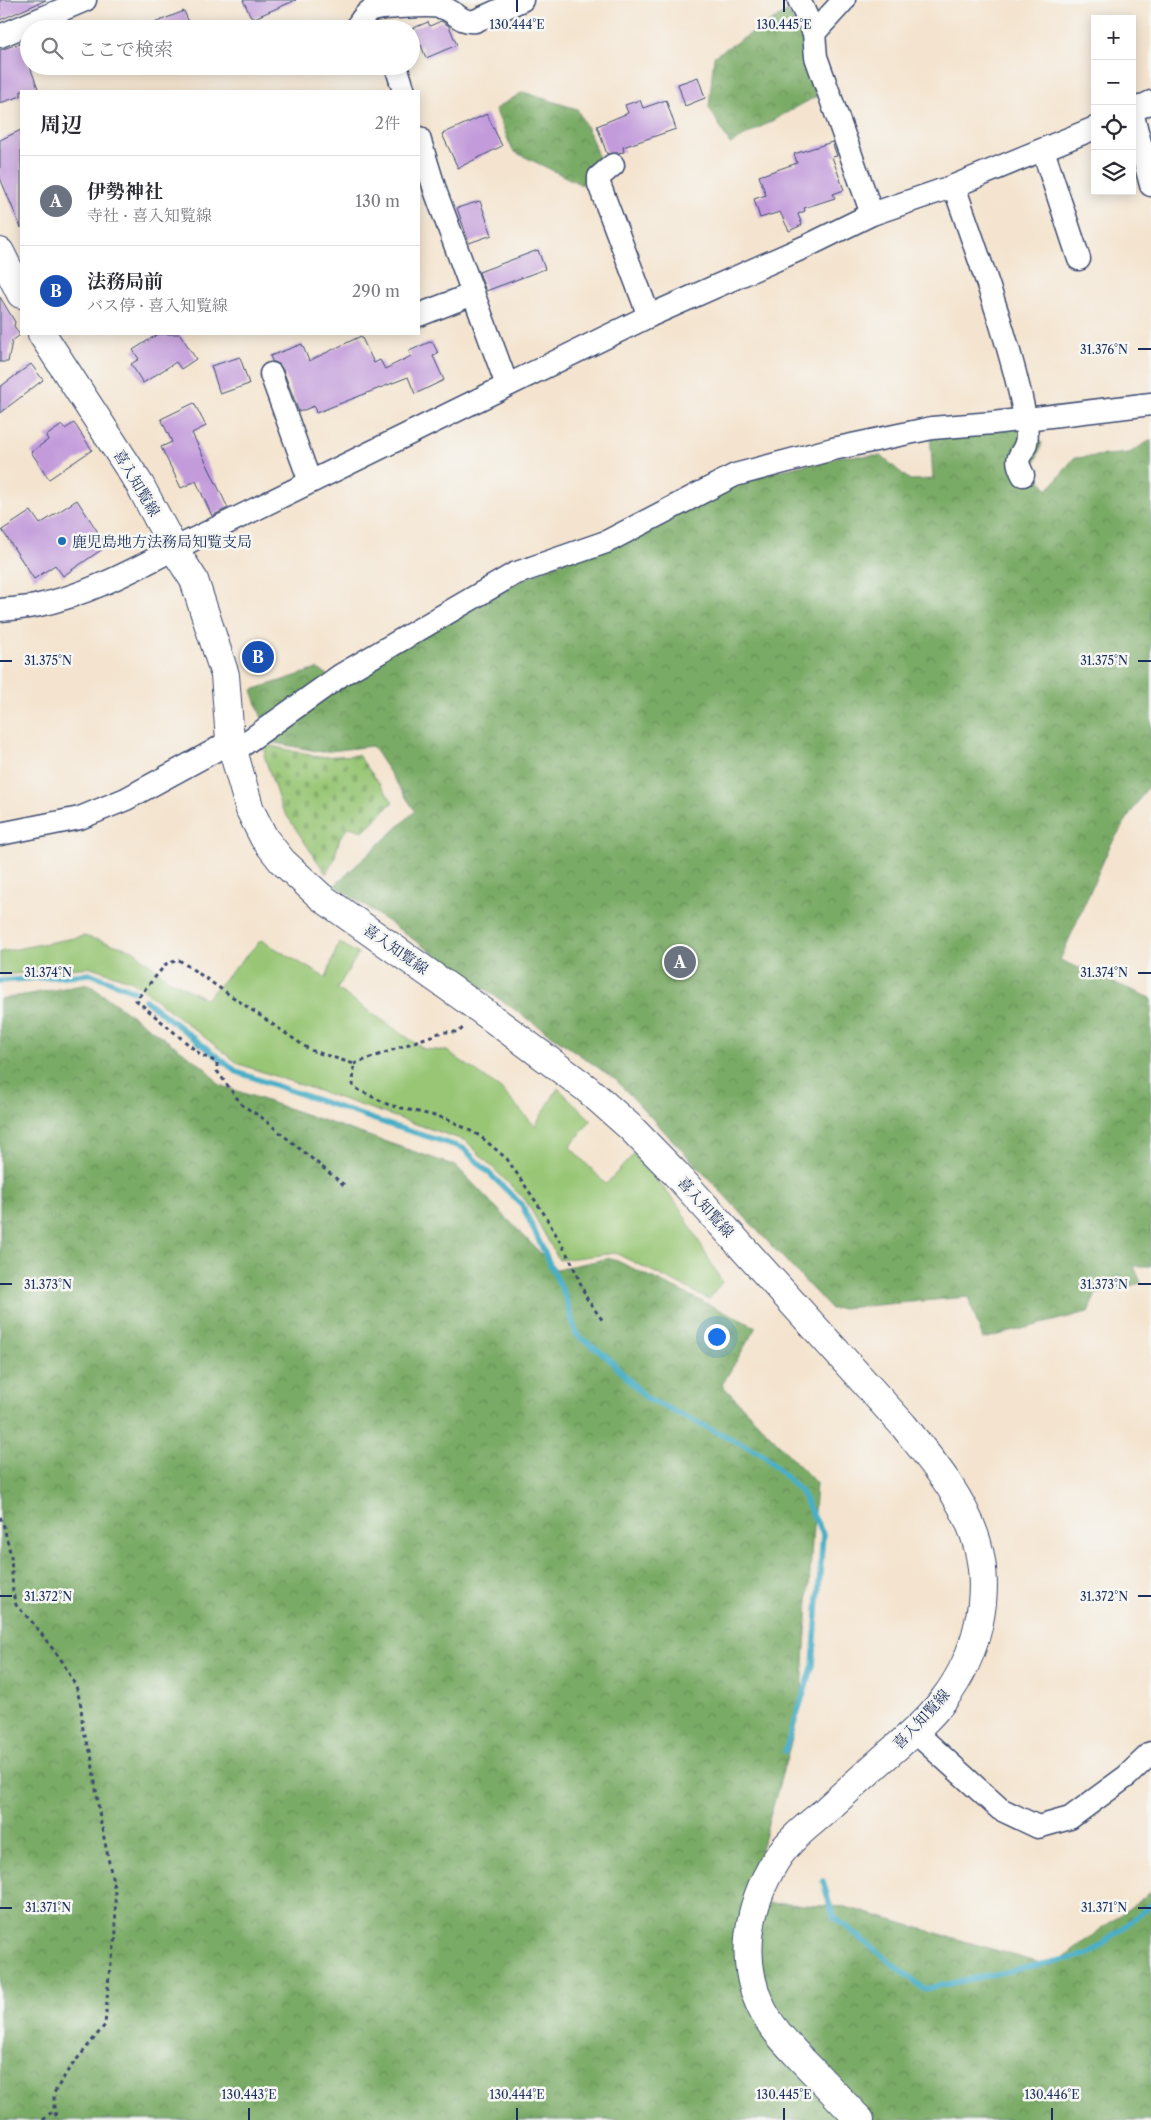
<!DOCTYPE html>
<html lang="ja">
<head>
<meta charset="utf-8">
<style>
  body { margin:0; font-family:"Libre Caslon Text","Noto Serif JP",serif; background:#f2f2f3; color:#2b2b33 }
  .controls { position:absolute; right:15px; top:15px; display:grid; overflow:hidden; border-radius:0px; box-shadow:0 2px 12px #0003 }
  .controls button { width:45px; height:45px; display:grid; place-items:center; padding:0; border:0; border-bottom:1px solid #e1e1e2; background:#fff; color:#2b2b33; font:25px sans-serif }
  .you { position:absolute; left:716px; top:1336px; width:18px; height:18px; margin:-12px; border:4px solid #fff; border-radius:50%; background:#1a73e8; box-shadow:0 0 0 8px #1a73e833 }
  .badge { display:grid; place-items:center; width:32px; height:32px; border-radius:50%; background:#7c3aed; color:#fff; font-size:16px; font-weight:700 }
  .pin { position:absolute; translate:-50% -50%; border:2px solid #fff; box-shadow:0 1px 5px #0006 }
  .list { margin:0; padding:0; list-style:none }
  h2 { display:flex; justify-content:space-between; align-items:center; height:65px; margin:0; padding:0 20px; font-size:21px }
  h2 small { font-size:16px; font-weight:400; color:#7c7c81 }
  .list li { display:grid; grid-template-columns:32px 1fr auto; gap:15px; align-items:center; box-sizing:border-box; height:90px; padding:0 20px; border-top:1px solid #e1e1e2 }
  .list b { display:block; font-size:19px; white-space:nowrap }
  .list p { margin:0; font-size:16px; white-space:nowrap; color:#7c7c81 }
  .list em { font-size:16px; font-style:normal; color:#7c7c81 }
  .icon { flex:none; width:28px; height:28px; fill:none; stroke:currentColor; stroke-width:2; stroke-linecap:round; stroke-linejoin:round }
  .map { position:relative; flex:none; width:1151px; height:2120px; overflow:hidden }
  .search { position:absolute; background:#fff; box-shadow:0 2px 12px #0003; left:20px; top:20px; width:400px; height:55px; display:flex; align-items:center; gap:12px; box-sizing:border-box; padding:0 18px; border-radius:28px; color:#7c7c81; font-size:19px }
  .panel { position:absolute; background:#fff; box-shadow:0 2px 12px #0003; left:20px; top:90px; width:400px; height:245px; border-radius:0px }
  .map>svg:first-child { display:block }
  .grass { fill:#98c674; stroke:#5a7a69 }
  .forest { fill:url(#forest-crowns); stroke:#4a6d62 }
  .cemetery { fill:url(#cemetery-stones); stroke:#5a7a69 }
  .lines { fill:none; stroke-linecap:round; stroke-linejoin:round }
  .stream { stroke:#49afc8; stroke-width:5.5 }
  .building { fill:#c39bdb }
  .minor-casing { stroke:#3c4a6f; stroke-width:25 }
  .major-casing { stroke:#3c4a6f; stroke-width:30 }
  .path { stroke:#3c4a6f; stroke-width:3; stroke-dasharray:4 4; stroke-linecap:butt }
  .minor { stroke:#fff; stroke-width:22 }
  .major { stroke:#fff; stroke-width:28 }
  .ticks { fill:none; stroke:#1b2f5e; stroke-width:2 }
  .poi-dot { fill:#1f6fb2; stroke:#f6f6f2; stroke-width:2 }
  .labels { text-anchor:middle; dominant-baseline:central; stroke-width:5; stroke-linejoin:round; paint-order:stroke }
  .street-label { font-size:15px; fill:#1b2f5e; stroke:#f6f6f2 }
  .poi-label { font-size:15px; fill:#1b2f5e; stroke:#f6f6f2; text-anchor:start }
  .ticks-label { font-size:12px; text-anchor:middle; fill:#1b2f5e; stroke:#f6f6f2; stroke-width:5; stroke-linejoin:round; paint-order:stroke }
</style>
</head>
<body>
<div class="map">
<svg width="1151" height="2120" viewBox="0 0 1151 2120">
  <defs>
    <pattern id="forest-crowns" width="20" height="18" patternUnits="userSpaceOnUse" patternTransform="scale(1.25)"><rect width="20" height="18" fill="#7aab66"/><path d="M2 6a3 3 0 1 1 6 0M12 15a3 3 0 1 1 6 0" fill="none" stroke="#638c57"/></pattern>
    <pattern id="cemetery-stones" width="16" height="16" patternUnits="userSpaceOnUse" patternTransform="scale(1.25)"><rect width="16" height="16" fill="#98c674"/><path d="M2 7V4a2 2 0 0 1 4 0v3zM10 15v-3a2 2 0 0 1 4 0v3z" fill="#82aa67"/></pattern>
  </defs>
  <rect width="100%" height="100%" fill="#f6f6f2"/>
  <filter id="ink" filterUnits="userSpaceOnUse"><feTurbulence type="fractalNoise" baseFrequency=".02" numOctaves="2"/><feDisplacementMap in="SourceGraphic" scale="10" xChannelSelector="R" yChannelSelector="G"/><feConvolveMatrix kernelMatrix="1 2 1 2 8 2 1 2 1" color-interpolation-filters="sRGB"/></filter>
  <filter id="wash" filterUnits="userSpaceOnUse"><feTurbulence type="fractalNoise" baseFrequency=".0096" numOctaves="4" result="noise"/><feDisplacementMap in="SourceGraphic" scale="20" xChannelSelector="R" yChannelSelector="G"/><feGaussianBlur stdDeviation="1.12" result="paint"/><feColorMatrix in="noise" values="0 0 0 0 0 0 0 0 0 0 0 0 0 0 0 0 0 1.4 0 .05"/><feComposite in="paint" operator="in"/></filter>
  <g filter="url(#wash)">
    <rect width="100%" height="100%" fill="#f4e4cf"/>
    <polygon class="grass" points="84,936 133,950 168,979 206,999 261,940 326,978 339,942 358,954 337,989 424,1049 447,1051 501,1089 535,1126 558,1088 591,1120 570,1147 606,1184 634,1154 678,1205 722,1282 709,1299 615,1253 559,1260 526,1201 466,1141 239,1064 132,981 91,967 0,975 0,952"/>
    <g class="forest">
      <polygon points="788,11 803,37 804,55 817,96 730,144 709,107 714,56"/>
      <polygon points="523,92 577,109 590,134 599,159 582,185 513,151 495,109"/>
      <polygon points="1019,425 1042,443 1033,469 1048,490 1074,458 1129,453 1151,440 1151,781 1110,846 1060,960 1151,998 1151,1266 1134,1266 1141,1283 1096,1294 1088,1312 983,1339 968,1297 831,1309 616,1080 335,885 415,811 372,746 322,752 270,742 252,690 317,669 340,681 516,583 744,479 843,456 881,456 910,480 933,479 930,433"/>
      <polygon points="88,984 204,1067 220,1085 456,1166 556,1269 611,1258 756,1327 722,1385 816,1483 801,1707 746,1902 846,1907 1051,1966 1151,1892 1151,2120 0,2120 0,999"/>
    </g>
    <polygon class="cemetery" points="267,745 318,757 358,755 393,802 363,831 349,827 340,837 334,860 326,874 281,807 264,755"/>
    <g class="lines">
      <g class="stream">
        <polyline points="0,981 91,974 134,991"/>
        <polyline points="145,1000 237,1072 390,1125 463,1148 522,1205 565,1296 576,1334 606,1356 646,1398 763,1454 801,1492 823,1534 813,1665 785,1751"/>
        <polyline points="823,1881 833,1916 924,1989 1090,1954 1151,1905"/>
      </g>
    </g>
    <g id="blocks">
      <g class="building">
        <polygon points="0,0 46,0 0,20"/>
        <polygon points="243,0 296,0 252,19"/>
        <polygon points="184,11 192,29 142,29 142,28"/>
        <polygon points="441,21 449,26 457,45 426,58 421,45 417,47 411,35 411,29 428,22 430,26"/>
        <polygon points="21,43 39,91 21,91 21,96 0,103 0,50"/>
        <polygon points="698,77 705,98 685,106 678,84"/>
        <polygon points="640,100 643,108 666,100 676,129 623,147 624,152 607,154 597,126 628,113 625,105"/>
        <polygon points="487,114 502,146 458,168 442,134"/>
        <polygon points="21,130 21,228 0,178 0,140"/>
        <polygon points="832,142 837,156 832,157 844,190 833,194 835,198 804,208 805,211 798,214 802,225 789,231 780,212 760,218 754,199 766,195 759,176 797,163 794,154"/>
        <polygon points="480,201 492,235 469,243 457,208"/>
        <polygon points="538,250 545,269 486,291 479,272"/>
        <polygon points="0,297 15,322 14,326 20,335 12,341 8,362 0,362"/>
        <polygon points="158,334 180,334 196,359 181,369 176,362 143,383 131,364 139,359 133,350"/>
        <polygon points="361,336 374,363 380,360 385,369 411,356 409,351 432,341 438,353 433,356 444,380 415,394 408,377 316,413 314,406 299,412 283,370 279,364 272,361 270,356 302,344 309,361"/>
        <polygon points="240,357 249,384 220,394 211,366"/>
        <polygon points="31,364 43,380 0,413 0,387"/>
        <polygon points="194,403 206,426 192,433 228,508 212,516 196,481 181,488 161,447 172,442 161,419"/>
        <polygon points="74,423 92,450 49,479 31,452 48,440 46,436 62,425 65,429"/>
        <polygon points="77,500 107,546 63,576 55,565 34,579 2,530 31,511 40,524"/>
      </g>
    </g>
  </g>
  <g filter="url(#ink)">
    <use href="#blocks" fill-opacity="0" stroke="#3c4a6f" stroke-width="1"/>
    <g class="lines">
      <g class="minor-casing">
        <g id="minor">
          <polyline points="799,0 814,33 816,57 872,214"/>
          <path d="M355,29c4,-5 9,-15 15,-18 7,-4 61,-6 70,-4 16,3 18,16 35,14l47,-21"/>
          <polyline points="814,33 844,0"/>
          <polyline points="0,36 85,0"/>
          <polyline points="396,66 404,91"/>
          <polyline points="1132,111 1151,102"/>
          <polyline points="1132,112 1151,185"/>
          <polyline points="419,138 436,193 507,385"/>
          <polyline points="1043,150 1079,259"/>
          <polyline points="613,165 599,177 599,184 649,316"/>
          <path d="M954,186c26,76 55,152 71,230 1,7 3,20 1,27 -5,16 -13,12 -3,32"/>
          <polyline points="419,315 473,294"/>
          <polyline points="271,374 310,482"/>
          <path d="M0,610c11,-1 23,-2 35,-4 49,-10 95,-34 139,-57l475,-233 158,-70 65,-32 82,-28 141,-58"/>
          <polyline points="233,752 341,675 514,574 606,542 735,475 833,449 932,428 993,423 1151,404"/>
          <polyline points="0,834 80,818 126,799 214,751 230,740"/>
          <polyline points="914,1731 1000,1809 1038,1827 1070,1818 1127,1776 1151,1753"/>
        </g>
      </g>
      <g class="major-casing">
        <g id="major">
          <polyline points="0,252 21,294"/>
          <path d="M42,334l98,151 34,64 20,31 31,95 5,65 20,70 14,28 18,23 39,36 160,113 105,78 44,39 45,46 228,252c29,36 61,73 74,118 15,52 0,113 -33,156 -14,19 -33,35 -51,51 -23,20 -46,41 -69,62 -17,14 -36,29 -48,48 -28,45 -38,100 -14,149 10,20 27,37 42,53 19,19 37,39 56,58"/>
        </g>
      </g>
      <g class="path">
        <polyline points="354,1064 442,1032 459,1032 465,1025"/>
        <polyline points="344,1185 261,1117 242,1105 217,1071 217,1062 201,1055 136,1000 166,964 179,960 310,1050 354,1064 353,1087 389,1105 448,1119 480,1136 507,1159 543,1212 571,1261 587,1299 603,1321"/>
        <polyline points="0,1517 3,1523 11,1556 13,1593 16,1605 33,1623 62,1661 76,1686 81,1706 83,1730 91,1754 100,1818 115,1892 116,1937 109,1974 105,2025 69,2069 54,2093 54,2110 58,2120"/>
        <polyline points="43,2120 54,2110"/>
      </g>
      <use href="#minor" class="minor"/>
      <use href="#major" class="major"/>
    </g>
  </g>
  <path class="ticks" d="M517,0v12M784,0v12M1138,349h13M0,661h12M1138,661h13M0,973h12M1138,973h13M0,1284h12M1138,1284h13M0,1596h12M1138,1596h13M0,1908h12M1138,1908h13M249,2108v12M517,2108v12M784,2108v12M1052,2108v12"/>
  <circle class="poi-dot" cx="62" cy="541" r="5"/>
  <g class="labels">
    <g class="street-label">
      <text transform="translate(137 483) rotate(59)">喜入知覧線</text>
      <text transform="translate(396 949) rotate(35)">喜入知覧線</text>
      <text transform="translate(706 1207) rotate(48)">喜入知覧線</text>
      <text transform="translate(921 1719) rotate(-47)">喜入知覧線</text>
    </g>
    <g class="poi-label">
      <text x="72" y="541">鹿児島地方法務局知覧支局</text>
    </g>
  </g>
  <g class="ticks-label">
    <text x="517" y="29">130.444°E</text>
    <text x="784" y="29">130.445°E</text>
    <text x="1104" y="354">31.376°N</text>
    <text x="48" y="665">31.375°N</text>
    <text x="1104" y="665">31.375°N</text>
    <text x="48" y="977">31.374°N</text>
    <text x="1104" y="977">31.374°N</text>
    <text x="48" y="1289">31.373°N</text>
    <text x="1104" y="1289">31.373°N</text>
    <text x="48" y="1601">31.372°N</text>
    <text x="1104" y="1601">31.372°N</text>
    <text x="48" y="1912">31.371°N</text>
    <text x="1104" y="1912">31.371°N</text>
    <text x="249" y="2099">130.443°E</text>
    <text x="517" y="2099">130.444°E</text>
    <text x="784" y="2099">130.445°E</text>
    <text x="1052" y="2099">130.446°E</text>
  </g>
</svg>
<div class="controls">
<button>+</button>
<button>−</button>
<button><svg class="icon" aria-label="locate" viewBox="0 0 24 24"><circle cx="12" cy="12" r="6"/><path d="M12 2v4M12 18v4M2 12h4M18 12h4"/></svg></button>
<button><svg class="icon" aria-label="layers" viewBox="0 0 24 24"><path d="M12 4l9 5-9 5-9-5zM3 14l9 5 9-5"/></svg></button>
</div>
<div class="you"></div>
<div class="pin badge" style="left:680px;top:962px;background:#6b7280">A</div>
<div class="pin badge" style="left:258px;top:657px;background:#1a4fb4">B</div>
<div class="search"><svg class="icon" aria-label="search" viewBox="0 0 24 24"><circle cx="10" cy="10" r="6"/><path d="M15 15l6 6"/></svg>ここで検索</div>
<section class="panel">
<h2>周辺<small>2件</small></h2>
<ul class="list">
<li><span class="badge" style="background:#6b7280">A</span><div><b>伊勢神社</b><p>寺社 · 喜入知覧線</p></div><em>130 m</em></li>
<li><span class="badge" style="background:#1a4fb4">B</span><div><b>法務局前</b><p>バス停 · 喜入知覧線</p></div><em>290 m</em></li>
</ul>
</section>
</div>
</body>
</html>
